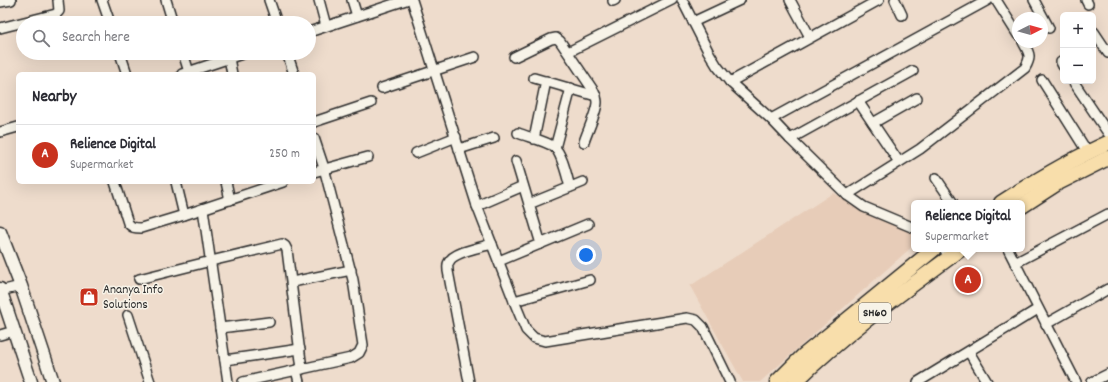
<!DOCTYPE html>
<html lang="en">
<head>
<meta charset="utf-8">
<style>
  body { margin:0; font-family:Dekko,sans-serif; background:#f7f7f7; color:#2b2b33 }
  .controls { position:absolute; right:12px; top:12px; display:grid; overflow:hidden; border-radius:6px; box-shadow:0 4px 16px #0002 }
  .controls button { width:36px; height:36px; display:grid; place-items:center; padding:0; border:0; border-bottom:1px solid #e1e1e2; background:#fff; color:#2b2b33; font:20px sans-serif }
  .compass { position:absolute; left:1012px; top:12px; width:36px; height:36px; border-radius:50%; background:#fff; box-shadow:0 4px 16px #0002; rotate:84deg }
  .you { position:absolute; left:586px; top:255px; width:14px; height:14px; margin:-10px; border:3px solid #fff; border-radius:50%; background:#1a73e8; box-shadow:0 0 0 6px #1a73e833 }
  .badge { display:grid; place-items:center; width:26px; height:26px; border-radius:50%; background:#c8321e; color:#fff; font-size:13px; font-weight:700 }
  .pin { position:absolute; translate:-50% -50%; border:2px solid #fff; box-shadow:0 1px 4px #0006 }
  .popup { position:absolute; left:911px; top:200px; width:114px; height:52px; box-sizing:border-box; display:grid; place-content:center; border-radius:6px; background:#fff; filter:drop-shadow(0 1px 3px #0005); font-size:13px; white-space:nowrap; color:#7c7c81 }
  .popup b { font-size:15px; color:#2b2b33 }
  .popup::after { content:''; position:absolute; left:50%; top:100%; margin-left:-8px; border:8px solid transparent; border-top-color:#fff }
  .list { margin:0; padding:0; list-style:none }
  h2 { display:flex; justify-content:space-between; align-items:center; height:52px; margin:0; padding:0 16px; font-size:17px }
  h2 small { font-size:13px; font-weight:400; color:#7c7c81 }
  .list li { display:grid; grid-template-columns:26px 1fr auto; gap:12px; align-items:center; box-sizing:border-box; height:60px; padding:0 16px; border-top:1px solid #e1e1e2 }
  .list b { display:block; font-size:15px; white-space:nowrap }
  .list p { margin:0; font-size:13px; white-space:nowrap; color:#7c7c81 }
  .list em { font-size:13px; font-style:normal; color:#7c7c81 }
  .icon { flex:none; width:22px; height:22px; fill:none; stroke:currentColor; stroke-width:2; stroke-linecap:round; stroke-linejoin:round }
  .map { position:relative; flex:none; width:1108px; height:382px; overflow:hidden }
  .search { position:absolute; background:#fff; box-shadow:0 4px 16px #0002; left:16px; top:16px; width:300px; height:44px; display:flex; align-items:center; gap:10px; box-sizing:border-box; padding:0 14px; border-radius:22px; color:#7c7c81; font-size:15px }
  .panel { position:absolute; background:#fff; box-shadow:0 4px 16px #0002; left:16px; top:72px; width:300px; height:112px; border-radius:6px }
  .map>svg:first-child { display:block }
  .built { fill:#e7ccb8 }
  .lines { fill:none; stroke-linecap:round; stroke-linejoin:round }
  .street-casing { stroke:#2b2b2b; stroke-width:12 }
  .secondary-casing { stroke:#2b2b2b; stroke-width:15 }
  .primary-casing { stroke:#2b2b2b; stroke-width:17 }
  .street { stroke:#f7f3e8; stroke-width:9 }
  .secondary { stroke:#f7f3e8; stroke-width:12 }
  .primary { stroke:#f8deab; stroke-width:14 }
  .labels { text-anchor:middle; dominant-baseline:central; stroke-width:3; stroke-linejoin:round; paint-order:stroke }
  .shield { fill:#f7f3e8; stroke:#686764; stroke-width:1 }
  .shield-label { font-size:12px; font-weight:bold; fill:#2b2b2b }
  .poi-label { font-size:13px; fill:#2b2b2b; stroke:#f7f3e8; text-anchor:start }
</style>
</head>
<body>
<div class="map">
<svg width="1108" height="382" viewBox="0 0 1108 382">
  <rect width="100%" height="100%" fill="#eedccc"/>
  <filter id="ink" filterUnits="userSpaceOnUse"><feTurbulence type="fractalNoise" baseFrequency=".025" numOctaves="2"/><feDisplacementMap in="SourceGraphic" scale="8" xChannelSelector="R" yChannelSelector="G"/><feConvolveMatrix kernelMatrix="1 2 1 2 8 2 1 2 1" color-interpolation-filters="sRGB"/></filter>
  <g filter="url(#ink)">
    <polygon class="built" points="833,193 914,233 914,245 760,382 743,382 690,286"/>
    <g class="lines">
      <g class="street-casing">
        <g id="street">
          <polyline points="102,0 110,23"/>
          <polyline points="166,0 173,23"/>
          <polyline points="269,0 277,23"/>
          <polyline points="319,0 326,26"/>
          <polyline points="352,0 357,16"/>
          <polyline points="412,0 477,206 514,301 526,330 534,338 545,341 687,318 696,320 703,327 730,382"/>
          <polyline points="682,0 708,51 717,66 730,82 771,119 790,139 847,195 864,207 914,228"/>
          <polyline points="790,0 810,37"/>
          <polyline points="895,0 902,15"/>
          <polyline points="996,0 1018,35"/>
          <polyline points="1034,0 1049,28"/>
          <polyline points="1086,0 1088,4"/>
          <polyline points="613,1 615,0"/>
          <polyline points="0,2 11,0"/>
          <polyline points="693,22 740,0"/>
          <polyline points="0,28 56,14 59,11 58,0"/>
          <polyline points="309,32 406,0"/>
          <polyline points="1094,32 1108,53"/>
          <polyline points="568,52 672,0"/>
          <polyline points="120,53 127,74"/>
          <polyline points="183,53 189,72"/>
          <polyline points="287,53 294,74"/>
          <path d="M514,57l37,-18 5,-1 4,3 33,49c2,4 4,8 4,12 0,10 -10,30 -13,40"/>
          <polyline points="229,58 232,74"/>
          <polyline points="1061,62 1063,66"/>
          <polyline points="182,74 245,53"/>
          <polyline points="534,78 596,96"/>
          <polyline points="1042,80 1088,153"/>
          <polyline points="1073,81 1108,133"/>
          <polyline points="730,82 879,0"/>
          <polyline points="382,88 475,57"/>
          <polyline points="858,101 899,162"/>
          <polyline points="771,119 988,0"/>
          <polyline points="314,122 371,103"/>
          <polyline points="873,123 917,98"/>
          <polyline points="0,132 18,127"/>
          <path d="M518,133c10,4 28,8 36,14 8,6 13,30 16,40"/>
          <polyline points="534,139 546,81"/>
          <polyline points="790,139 913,71"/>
          <polyline points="555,148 571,88"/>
          <polyline points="459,149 494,138"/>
          <polyline points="416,153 456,137"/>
          <polyline points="516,161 541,244"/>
          <polyline points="314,172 368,157"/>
          <polyline points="936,178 953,203"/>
          <path d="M115,182l13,41c4,5 7,5 13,5l43,-13 99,-33"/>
          <polyline points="176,182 184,215"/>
          <polyline points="226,182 230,200"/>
          <path d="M847,195l73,-46 105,-81c7,-12 4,-15 -2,-26"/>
          <polyline points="529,204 583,182"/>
          <polyline points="477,206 523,186"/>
          <polyline points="203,209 228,382"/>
          <polyline points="944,249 950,257"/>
          <polyline points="1008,249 1076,382"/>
          <polyline points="499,261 588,224"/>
          <polyline points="1015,263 1108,214"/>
          <polyline points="139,279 211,261 282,244 285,246 287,250 302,369"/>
          <polyline points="292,282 351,270"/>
          <polyline points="0,291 21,286"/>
          <polyline points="514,301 590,280"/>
          <polyline points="128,315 150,382"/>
          <polyline points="1046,324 1108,289"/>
          <polyline points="220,328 269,322"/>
          <polyline points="0,335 14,331"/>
          <polyline points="969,352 987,382"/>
          <polyline points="225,360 300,349"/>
          <polyline points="296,370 299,382"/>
          <polyline points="243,382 351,358 359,353 363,345 353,280 324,168 314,138"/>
          <path d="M469,382l-21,-111c0,-3 -1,-7 1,-9 4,-10 33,-15 43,-18"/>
          <polyline points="918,382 1038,309"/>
          <polyline points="1092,382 1108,374"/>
        </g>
      </g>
      <g class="secondary-casing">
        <g id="secondary">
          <polyline points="0,232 21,286 53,382"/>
          <polyline points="0,289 31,382"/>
        </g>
      </g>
      <g class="primary-casing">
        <g id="primary">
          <path d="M1001,203c34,-22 69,-43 107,-60"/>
          <polyline points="1022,206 1056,184 1108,158"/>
          <polyline points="777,382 803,356 934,249"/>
          <path d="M795,382c51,-50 109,-91 166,-133"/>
        </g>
      </g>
      <use href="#street" class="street"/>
      <use href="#secondary" class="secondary"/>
      <use href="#primary" class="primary"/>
    </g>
  </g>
  <defs>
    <g id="shop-square" transform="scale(1)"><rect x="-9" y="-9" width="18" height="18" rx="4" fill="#c8321e" stroke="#f7f3e8"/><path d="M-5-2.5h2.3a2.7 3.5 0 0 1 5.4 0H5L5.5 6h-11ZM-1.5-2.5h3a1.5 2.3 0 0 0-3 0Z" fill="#fff"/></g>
  </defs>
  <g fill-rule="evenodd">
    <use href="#shop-square" x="89" y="297"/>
  </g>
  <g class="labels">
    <rect class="shield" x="859" y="303" width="32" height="20" rx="3"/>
    <g class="shield-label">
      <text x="875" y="313">SH60</text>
    </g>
    <g class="poi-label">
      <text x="103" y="290">Ananya Info<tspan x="103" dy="15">Solutions</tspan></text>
    </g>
  </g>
</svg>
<div class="controls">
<button>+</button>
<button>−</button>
</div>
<svg class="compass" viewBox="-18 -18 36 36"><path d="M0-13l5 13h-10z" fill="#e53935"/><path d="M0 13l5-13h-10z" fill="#7c7c81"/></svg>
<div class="you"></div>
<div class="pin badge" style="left:968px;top:280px">A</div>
<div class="popup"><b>Relience Digital</b>Supermarket</div>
<div class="search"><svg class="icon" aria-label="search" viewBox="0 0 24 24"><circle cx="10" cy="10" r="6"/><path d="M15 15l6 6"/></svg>Search here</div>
<section class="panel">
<h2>Nearby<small></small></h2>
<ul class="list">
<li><span class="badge">A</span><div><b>Relience Digital</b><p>Supermarket</p></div><em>250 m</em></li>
</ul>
</section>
</div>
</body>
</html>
